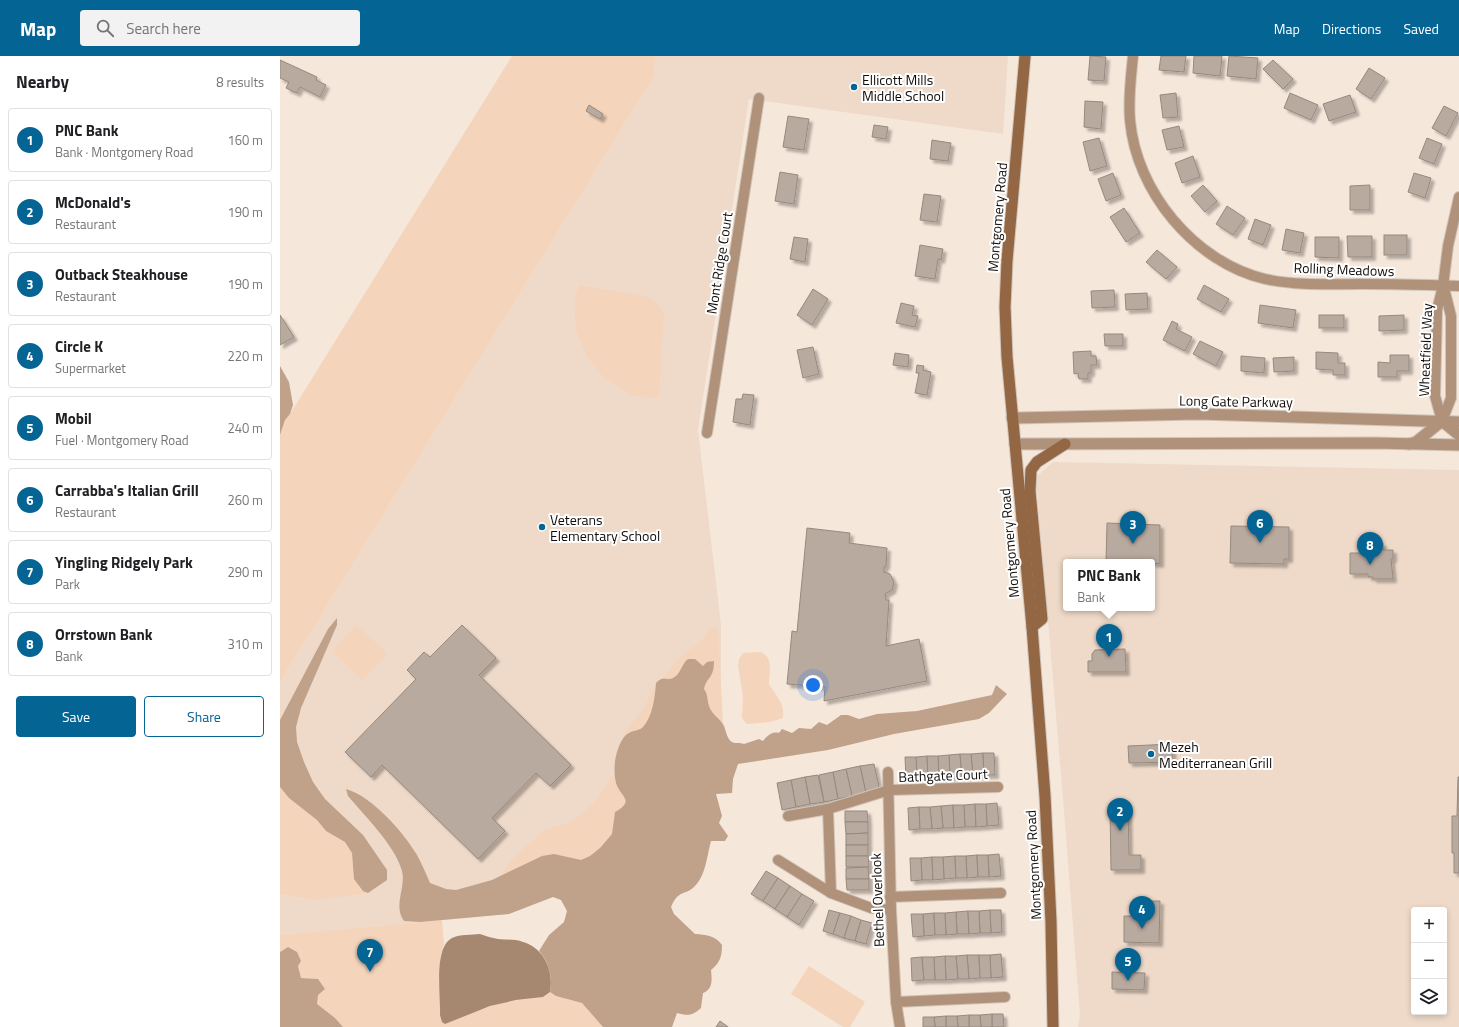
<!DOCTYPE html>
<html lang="en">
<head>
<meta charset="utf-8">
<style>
  body { margin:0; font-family:"Titillium Web",sans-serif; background:#f2f2f2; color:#202124 }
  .controls { position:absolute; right:12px; bottom:12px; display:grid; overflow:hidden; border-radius:4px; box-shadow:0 2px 6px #0003 }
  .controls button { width:36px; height:36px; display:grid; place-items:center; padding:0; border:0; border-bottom:1px solid #e0e0e0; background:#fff; color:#202124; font:20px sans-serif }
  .you { position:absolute; left:533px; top:629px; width:14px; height:14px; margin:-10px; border:3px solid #fff; border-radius:50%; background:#1a73e8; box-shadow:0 0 0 6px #1a73e833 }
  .badge { display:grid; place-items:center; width:26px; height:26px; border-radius:50%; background:#046494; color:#fff; font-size:13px; font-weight:700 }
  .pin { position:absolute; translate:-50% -33px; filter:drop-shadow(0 1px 2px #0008) }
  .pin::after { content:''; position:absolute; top:21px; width:14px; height:12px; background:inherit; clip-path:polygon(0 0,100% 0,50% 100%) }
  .popup { position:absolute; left:783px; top:503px; width:92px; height:52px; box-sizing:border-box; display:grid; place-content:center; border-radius:4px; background:#fff; filter:drop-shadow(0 1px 3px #0005); font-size:13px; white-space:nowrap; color:#757577 }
  .popup b { font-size:15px; color:#202124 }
  .popup::after { content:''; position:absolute; left:50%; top:100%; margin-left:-8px; border:8px solid transparent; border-top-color:#fff }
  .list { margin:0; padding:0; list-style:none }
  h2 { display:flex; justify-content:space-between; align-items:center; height:52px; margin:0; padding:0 16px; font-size:17px }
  h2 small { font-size:13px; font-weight:400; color:#757577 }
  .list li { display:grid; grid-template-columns:26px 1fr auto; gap:12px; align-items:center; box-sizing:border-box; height:64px; margin:0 8px 8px; padding:0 8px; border:1px solid #e0e0e0; border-radius:4px }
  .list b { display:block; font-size:15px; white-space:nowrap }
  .list p { margin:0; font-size:13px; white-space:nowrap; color:#757577 }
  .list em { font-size:13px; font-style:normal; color:#757577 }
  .actions { display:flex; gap:8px; padding:12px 16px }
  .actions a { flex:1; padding:9px 0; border:1px solid #046494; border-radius:4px; text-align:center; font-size:14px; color:#046494 }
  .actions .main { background:#046494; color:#fff }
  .icon { flex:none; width:22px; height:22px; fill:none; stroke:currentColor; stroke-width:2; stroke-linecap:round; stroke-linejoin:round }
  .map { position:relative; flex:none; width:1179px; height:971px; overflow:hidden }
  header { display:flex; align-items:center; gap:24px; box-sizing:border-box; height:56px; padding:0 20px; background:#046494; color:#fff }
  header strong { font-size:19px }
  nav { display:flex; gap:22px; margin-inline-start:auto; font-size:14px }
  .search { width:280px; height:36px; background:#f2f2f2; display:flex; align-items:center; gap:10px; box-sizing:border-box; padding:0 14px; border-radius:4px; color:#757577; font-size:15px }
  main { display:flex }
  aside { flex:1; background:#fff }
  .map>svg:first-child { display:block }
  .built { fill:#efdac9; fill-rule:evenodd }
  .green { fill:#f4d4bb }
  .forest { fill:#c0a189 }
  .water { fill:#a68870 }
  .building { fill:#b9aaa0; stroke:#96897e; filter:url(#shadow) }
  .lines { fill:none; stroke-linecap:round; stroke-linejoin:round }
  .minor-casing { stroke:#d1c4b9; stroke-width:12 }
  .tertiary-casing { stroke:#d1c4b9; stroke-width:13 }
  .secondary-casing { stroke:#d1c4b9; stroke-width:13 }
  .minor { stroke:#b0927b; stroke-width:10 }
  .tertiary { stroke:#b0927b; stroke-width:11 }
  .secondary { stroke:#936744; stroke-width:11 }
  .poi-dot { fill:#046494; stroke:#fff; stroke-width:1.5 }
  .labels { text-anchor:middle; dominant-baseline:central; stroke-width:4; stroke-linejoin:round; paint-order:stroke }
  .poi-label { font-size:14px; fill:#110c09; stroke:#fff; text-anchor:start }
  .street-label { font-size:14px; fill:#110c09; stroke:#fff }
</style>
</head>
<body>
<header>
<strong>Map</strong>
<div class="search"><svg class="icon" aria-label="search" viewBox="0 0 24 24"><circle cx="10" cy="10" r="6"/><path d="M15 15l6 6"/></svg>Search here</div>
<nav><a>Map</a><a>Directions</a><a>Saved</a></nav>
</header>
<main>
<aside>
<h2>Nearby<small>8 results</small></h2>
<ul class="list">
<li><span class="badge">1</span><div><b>PNC Bank</b><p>Bank · Montgomery Road</p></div><em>160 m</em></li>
<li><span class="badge">2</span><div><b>McDonald's</b><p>Restaurant</p></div><em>190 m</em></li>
<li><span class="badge">3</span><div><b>Outback Steakhouse</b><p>Restaurant</p></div><em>190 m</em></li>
<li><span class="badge">4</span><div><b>Circle K</b><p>Supermarket</p></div><em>220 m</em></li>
<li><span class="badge">5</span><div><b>Mobil</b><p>Fuel · Montgomery Road</p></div><em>240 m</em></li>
<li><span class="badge">6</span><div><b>Carrabba's Italian Grill</b><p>Restaurant</p></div><em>260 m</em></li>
<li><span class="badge">7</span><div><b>Yingling Ridgely Park</b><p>Park</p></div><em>290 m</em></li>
<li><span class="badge">8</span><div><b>Orrstown Bank</b><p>Bank</p></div><em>310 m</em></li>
</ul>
<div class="actions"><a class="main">Save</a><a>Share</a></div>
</aside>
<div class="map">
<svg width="1179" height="971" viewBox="0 0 1179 971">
  <defs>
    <filter id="shadow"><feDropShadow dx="3.5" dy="3.5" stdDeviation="1" flood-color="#0004"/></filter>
  </defs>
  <rect width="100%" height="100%" fill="#f6e7db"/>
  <g class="built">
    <polygon points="375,0 728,0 723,78 469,43 418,374 441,569 441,728 229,858 0,879 0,626 374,20"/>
    <path d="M773,406l406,8v557h-381l2,-12 -17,-216 -27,-322zM786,506h86v46h-86zM1134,854h30v102h-30z"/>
  </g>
  <g class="green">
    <polygon points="232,0 375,0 374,20 0,626 0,379 5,364 10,358"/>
    <polygon points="299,229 372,242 384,256 379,341 354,340 324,321 308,302 296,274 294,248"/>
    <polygon points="77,569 107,598 82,624 52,595"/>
    <path d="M434,571l4,3 5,94 -14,-17 -3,-15 -2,-3c3,-12 10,-11 10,-28l-11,5 -8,-7 -12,4c-2,10 -9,18 -20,15l20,-24 18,-12 6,-10z"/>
    <path d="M481,596c13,6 8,20 8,32 7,12 16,19 14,34l-13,4 -23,2 -5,-6 1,-22 -5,-30 1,-7 4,-6z"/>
    <path d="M376,627c-1,12 -4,37 -14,45 -6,5 -12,4 -20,10l24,-34z"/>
    <polygon points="334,718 336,729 345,740 346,746 333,761 332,778 320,792 310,800 301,804 274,798 262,800 222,819 230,805 263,775 293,765 313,748"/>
    <polygon points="0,731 9,742 37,764 46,775 65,786 72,797 72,806 83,835 88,837 36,844 0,838"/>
    <polygon points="162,864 164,889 160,902 160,959 191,957 223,946 263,941 270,936 276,940 302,947 323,971 63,971 55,962 36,948 38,923 21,922 18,910 8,891 0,896 0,879"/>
    <polygon points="529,910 585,946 570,971 563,971 511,938"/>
  </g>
  <g class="forest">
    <polygon points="0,310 9,326 13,349 10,358 5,364 0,379"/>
    <polygon points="57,562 57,569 21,652 16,671 17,686 24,706 33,726 45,743 83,779 107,814 107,824 88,837 83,835 74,823 72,797 65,786 46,775 37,764 9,742 0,731 0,664 48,573"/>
    <path d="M408,603h7l8,7 4,-4 7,-1c0,18 -7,15 -10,28 4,5 3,11 5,17 3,9 12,13 15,20 2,5 3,13 8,16 3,2 8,0 12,2l15,-5 4,2c4,-5 9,-10 16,-8l3,-4 10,4 7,-5 12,1 8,-7 8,3 14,-10h7l11,4 18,-5 40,-3 75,-16 4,-10 11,9 -18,19 -10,6 -85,15 -66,16 -90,14 -5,15 -1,14 -16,1 6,22 -3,7 9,13 -3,5h-14c-4,14 -5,35 -17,46 -10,9 -15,2 -23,20l3,7 21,20c11,1 20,1 27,11 0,11 -2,18 -11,25 1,10 2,19 -8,23l-2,15c-9,8 -13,8 -24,5l-5,14h-69l-21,-24 -26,-7 -6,-4c3,-13 -1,-31 -11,-41l10,-16 15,-13 3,-11 -6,-11 -8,-3 -44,17 -89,8 -16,-1c-12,-16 4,-36 -3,-53 -7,-23 -37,-53 -53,-72l-2,-7c26,7 58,44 71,66 5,9 9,19 13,28l16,6 10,1 36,-10 50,-24 12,-2 27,6 9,-4 10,-8 12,-14 3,-22c21,-12 5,-15 1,-29 -2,-8 -2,-19 0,-27 2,-8 6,-20 13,-23 5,-3 10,-2 14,-6 10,-11 12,-31 13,-44 8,-8 9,-2 17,-5 9,-5 8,-14 15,-19z"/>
    <polygon points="8,891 17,896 21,905 18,910 21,922 38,923 45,933 38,939 37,948 55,962 63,971 0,971 0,896"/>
  </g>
  <path class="water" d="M200,878c6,2 12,4 18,5 8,1 18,0 25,3 21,6 31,29 27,50l-7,5 -27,3 -26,6 -45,18 -3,-2 -2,-7c1,-19 -7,-67 12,-77 8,-4 20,-3 28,-4z"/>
  <g class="building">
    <polygon points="810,0 826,1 824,25 808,24"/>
    <polygon points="881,0 906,0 904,16 879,14"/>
    <polygon points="914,0 942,0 940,20 913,17"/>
    <polygon points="949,0 978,2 976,23 947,20"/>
    <polygon points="0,4 37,21 36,24 46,29 40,41 20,31 17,37 6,32 9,26 0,22"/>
    <polygon points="993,4 1013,23 1003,33 983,13"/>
    <polygon points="1089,12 1105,22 1091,43 1076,33"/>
    <polygon points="896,37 898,61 883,62 880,39"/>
    <polygon points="1010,37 1038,49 1031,64 1004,52"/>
    <polygon points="1070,39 1076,56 1049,65 1043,48"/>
    <polygon points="805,45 823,46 821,73 804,71"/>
    <polygon points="309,49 323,58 320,63 306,55"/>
    <polygon points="1164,50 1178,57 1166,80 1152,72"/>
    <polygon points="508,60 529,63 524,94 503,91"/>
    <polygon points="594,69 608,71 606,83 592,81"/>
    <polygon points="899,70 904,91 887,94 882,74"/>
    <polygon points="819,82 827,110 810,115 803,86"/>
    <polygon points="1147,82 1162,88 1154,108 1139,102"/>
    <polygon points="652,84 671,87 668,105 650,103"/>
    <polygon points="913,100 920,121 902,127 895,107"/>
    <polygon points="500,116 518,119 514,148 495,145"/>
    <polygon points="833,117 841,139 826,145 818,123"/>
    <polygon points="1134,117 1151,122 1145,142 1128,136"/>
    <polygon points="923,129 937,145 925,156 911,140"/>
    <polygon points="1090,129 1090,154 1070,154 1070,130"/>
    <polygon points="644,138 661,140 657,166 640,164"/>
    <polygon points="947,150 965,162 953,179 936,168"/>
    <polygon points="844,152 860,177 846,186 830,161"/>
    <polygon points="975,163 991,169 983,189 968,183"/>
    <polygon points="1006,173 1024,177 1020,197 1002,194"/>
    <rect x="1104" y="179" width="23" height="20"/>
    <polygon points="1067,180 1092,180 1092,201 1068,201"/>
    <polygon points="514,181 528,183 525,206 510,203"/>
    <polygon points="1035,181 1059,181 1059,202 1035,201"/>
    <polygon points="640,189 663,193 661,204 658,203 655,223 635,220"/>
    <polygon points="877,194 897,211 886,223 866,206"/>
    <polygon points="924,229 949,243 941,256 917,243"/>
    <polygon points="533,233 548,243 532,269 517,259"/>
    <polygon points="834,234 835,251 812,252 811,235"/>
    <polygon points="867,237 868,253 846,254 845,238"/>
    <polygon points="621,247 634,250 632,259 638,260 635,271 616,267"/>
    <polygon points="980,249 1016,254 1013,272 978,267"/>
    <polygon points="0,259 14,281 0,289"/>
    <rect x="1039" y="259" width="25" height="13"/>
    <polygon points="1124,259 1124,274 1099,275 1099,260"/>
    <polygon points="892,265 898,268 896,273 912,281 905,295 883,284"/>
    <polygon points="824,278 843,278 843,290 825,290"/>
    <polygon points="920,285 943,296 936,310 913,298"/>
    <polygon points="533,291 539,318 523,322 517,294"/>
    <polygon points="811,295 811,300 816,300 817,309 811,309 811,317 808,317 808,323 799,323 798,317 794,318 793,296"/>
    <polygon points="1036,296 1058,297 1058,307 1065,307 1065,319 1053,319 1053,314 1036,313"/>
    <polygon points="615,297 629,299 628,311 613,309"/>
    <polygon points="1110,299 1129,299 1129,315 1117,315 1117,321 1098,321 1098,306 1110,307"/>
    <polygon points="961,300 985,302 984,317 961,315"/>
    <polygon points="1014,301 1014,315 994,316 993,302"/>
    <polygon points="637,309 644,310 643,314 651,316 647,339 635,337 639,317 636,317"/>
    <polygon points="463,338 474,339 470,369 453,366 456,343 462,343"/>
    <polygon points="827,467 880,469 880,508 872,507 872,506 826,506"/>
    <polygon points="951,470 1009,471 1009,503 1004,503 1004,508 950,507"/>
    <polygon points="527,472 570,477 569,487 607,492 606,510 604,511 604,516 610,518 614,526 612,534 605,538 606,544 609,544 606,590 639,583 647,625 544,645 545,631 507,628 512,575 517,576"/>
    <polygon points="1088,487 1103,487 1103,494 1113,494 1113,503 1111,503 1113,523 1093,523 1093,521 1088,521 1088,518 1070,518 1070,497 1088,497"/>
    <polygon points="182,569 216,602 199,619 291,709 270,730 256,717 212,762 225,775 198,803 102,709 91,721 65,696 136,623 127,614 144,596 150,601"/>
    <polygon points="845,593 846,616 808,616 808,605 812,605 812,598 815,594"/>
    <polygon points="892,688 893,706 849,707 848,690"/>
    <polygon points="703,697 704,719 693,720 691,698"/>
    <polygon points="703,697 714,697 715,719 704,719"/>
    <polygon points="680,698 682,721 670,721 669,699"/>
    <polygon points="680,698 691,698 693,720 682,721"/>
    <polygon points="669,699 670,721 659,722 658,700"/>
    <polygon points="647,700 648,722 637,723 636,701"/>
    <polygon points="647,700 658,700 659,722 648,722"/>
    <polygon points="625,701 636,701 637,723 626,723"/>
    <polygon points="594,708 600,735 586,737 580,710"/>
    <polygon points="580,710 586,737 572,740 566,713"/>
    <polygon points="566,713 572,740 558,743 553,716"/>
    <polygon points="553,716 558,743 544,746 539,719"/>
    <polygon points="538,719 544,746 530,748 525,721"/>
    <polygon points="525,721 530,748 516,751 511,724"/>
    <polygon points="1178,721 1179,721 1179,817 1174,817 1174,797 1172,797 1172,760 1177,760"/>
    <polygon points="511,724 516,751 502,754 497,727"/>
    <polygon points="717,747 719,769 707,770 706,748"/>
    <polygon points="695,748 696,771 685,771 684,749"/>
    <polygon points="695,748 706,748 707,770 696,771"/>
    <polygon points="673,749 674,772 663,772 661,750"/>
    <polygon points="673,749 684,749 685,771 674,772"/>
    <polygon points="661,750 663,772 652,773 650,751"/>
    <polygon points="639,751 640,773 629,774 628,752"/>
    <polygon points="639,751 650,751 652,773 640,773"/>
    <polygon points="830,751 848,751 849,799 861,799 861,814 831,814"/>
    <polygon points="565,755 587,755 588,766 565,766"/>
    <polygon points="565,766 588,766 588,777 566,778"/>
    <polygon points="588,777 588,789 566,789 566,778"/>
    <rect x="566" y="789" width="22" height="11"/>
    <polygon points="719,798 721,820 709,821 708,799"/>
    <polygon points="697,799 698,821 687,822 686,800"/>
    <polygon points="697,799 708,799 709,821 698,821"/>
    <polygon points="566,800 588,800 589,811 566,811"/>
    <polygon points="675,800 676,822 664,823 663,801"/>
    <polygon points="675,800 686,800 687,822 676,822"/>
    <polygon points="652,801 653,824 642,824 641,802"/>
    <polygon points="652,801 663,801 664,823 653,824"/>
    <polygon points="630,802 641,802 642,824 631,825"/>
    <polygon points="588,811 589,823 566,823 566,812"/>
    <polygon points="486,815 498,822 483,845 471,838"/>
    <polygon points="498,822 510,830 495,853 483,845"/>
    <polygon points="566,823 589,823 589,834 567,834"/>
    <polygon points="510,830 522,838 507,861 495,853"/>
    <polygon points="522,838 534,845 519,869 507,861"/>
    <polygon points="860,845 880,845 879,887 844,886 844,860 860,860"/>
    <polygon points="549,854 560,857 553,878 543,875"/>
    <polygon points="710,854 721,854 722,876 711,877"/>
    <polygon points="710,854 711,877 700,877 699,855"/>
    <polygon points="688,855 689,878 677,878 676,856"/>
    <polygon points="688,855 699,855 700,877 689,878"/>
    <polygon points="676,856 677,878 666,879 665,857"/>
    <polygon points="560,857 571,860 564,882 553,878"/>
    <polygon points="654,857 655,879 644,880 643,858"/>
    <polygon points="654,857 665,857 666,879 655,879"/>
    <polygon points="631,858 643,858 644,880 633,881"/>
    <polygon points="571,860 581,864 575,885 564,882"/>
    <polygon points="581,864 592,867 586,888 575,885"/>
    <polygon points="721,898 723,921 711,922 710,899"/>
    <polygon points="687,899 699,899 700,922 689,923"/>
    <polygon points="687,899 689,923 678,923 676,900"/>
    <polygon points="699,899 710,899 711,922 700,922"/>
    <polygon points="665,900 676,900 678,923 666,924"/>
    <polygon points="665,900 666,924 655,924 654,901"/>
    <polygon points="642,901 644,924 632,925 631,902"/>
    <polygon points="642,901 654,901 655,924 644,924"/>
    <polygon points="832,916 865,917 864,934 832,933"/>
    <polygon points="712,958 723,958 724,971 712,971"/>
    <polygon points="712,958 712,971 701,971 700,959"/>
    <polygon points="689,959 700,959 701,971 689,971"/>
    <polygon points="689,959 689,971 678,971 677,960"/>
    <polygon points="666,960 677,960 678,971 666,971"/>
    <polygon points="666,960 666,971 655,971 654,961"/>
    <polygon points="643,961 654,961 655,971 643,971"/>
    <polygon points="440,965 448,971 436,971"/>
  </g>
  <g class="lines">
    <g class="minor-casing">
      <g id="minor">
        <path d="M853,0c-2,21 -5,42 -3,64 6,71 64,142 135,159 32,7 64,5 97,5 32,0 65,1 97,2"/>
        <polyline points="1162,365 1155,340 1157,254 1163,230 1168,190 1179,141"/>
        <polyline points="1162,365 1171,342 1171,260 1164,232"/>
        <polyline points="427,377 479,42"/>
        <polyline points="608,716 611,854 616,946 620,971"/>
        <polyline points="508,760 548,753"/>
        <polyline points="498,804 551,837"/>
        <polyline points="610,841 721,837"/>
        <polyline points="611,854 591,852 551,837 548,753 609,734 718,731"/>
        <polyline points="616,946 725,941"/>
      </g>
    </g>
    <g class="tertiary-casing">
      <g id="tertiary">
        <polyline points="732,362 918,358 1179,366"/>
        <polyline points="1162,365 1179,379"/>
        <polyline points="735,388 1096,387 1179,389"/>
        <polyline points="1129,388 1136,386 1162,365"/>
      </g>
    </g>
    <g class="secondary-casing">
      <g id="secondary">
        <polyline points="745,0 727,205 725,251 727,301 752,571 765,740 771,866 773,971"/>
        <polyline points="752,571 762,563 750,435 751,414 757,406 785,388"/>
      </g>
    </g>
    <use href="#minor" class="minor"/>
    <use href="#tertiary" class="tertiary"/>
    <use href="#secondary" class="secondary"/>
  </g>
  <g class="poi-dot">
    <circle cx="574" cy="31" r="4"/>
    <circle cx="262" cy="471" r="4"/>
    <circle cx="871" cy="698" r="4"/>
  </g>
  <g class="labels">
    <g class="poi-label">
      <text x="582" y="23">Ellicott Mills<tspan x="582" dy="16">Middle School</tspan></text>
      <text x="270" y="463">Veterans<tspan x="270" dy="16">Elementary School</tspan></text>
      <text x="879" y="690">Mezeh<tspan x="879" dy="16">Mediterranean Grill</tspan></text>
    </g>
    <g class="street-label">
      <text transform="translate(717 161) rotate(-85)">Montgomery Road</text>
      <text transform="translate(439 207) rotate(-81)">Mont Ridge Court</text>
      <text transform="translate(1064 213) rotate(2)">Rolling Meadows</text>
      <text transform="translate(1145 294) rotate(-88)">Wheatfield Way</text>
      <text transform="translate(956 345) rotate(1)">Long Gate Parkway</text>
      <text transform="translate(729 487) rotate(-95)">Montgomery Road</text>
      <text transform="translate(663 719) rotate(-2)">Bathgate Court</text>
      <text transform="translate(753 809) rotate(-93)">Montgomery Road</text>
      <text transform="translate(597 844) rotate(-92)">Bethel Overlook</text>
    </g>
  </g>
</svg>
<div class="controls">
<button>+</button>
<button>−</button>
<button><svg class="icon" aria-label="layers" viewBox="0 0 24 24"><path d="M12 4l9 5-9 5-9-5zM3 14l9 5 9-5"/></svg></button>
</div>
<div class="you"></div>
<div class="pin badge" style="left:829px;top:601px">1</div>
<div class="popup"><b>PNC Bank</b>Bank</div>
<div class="pin badge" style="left:840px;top:775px">2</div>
<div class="pin badge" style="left:853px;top:488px">3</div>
<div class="pin badge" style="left:862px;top:873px">4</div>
<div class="pin badge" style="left:848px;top:925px">5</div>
<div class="pin badge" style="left:980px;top:487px">6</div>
<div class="pin badge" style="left:90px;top:916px">7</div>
<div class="pin badge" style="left:1090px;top:509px">8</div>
</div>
</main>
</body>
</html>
